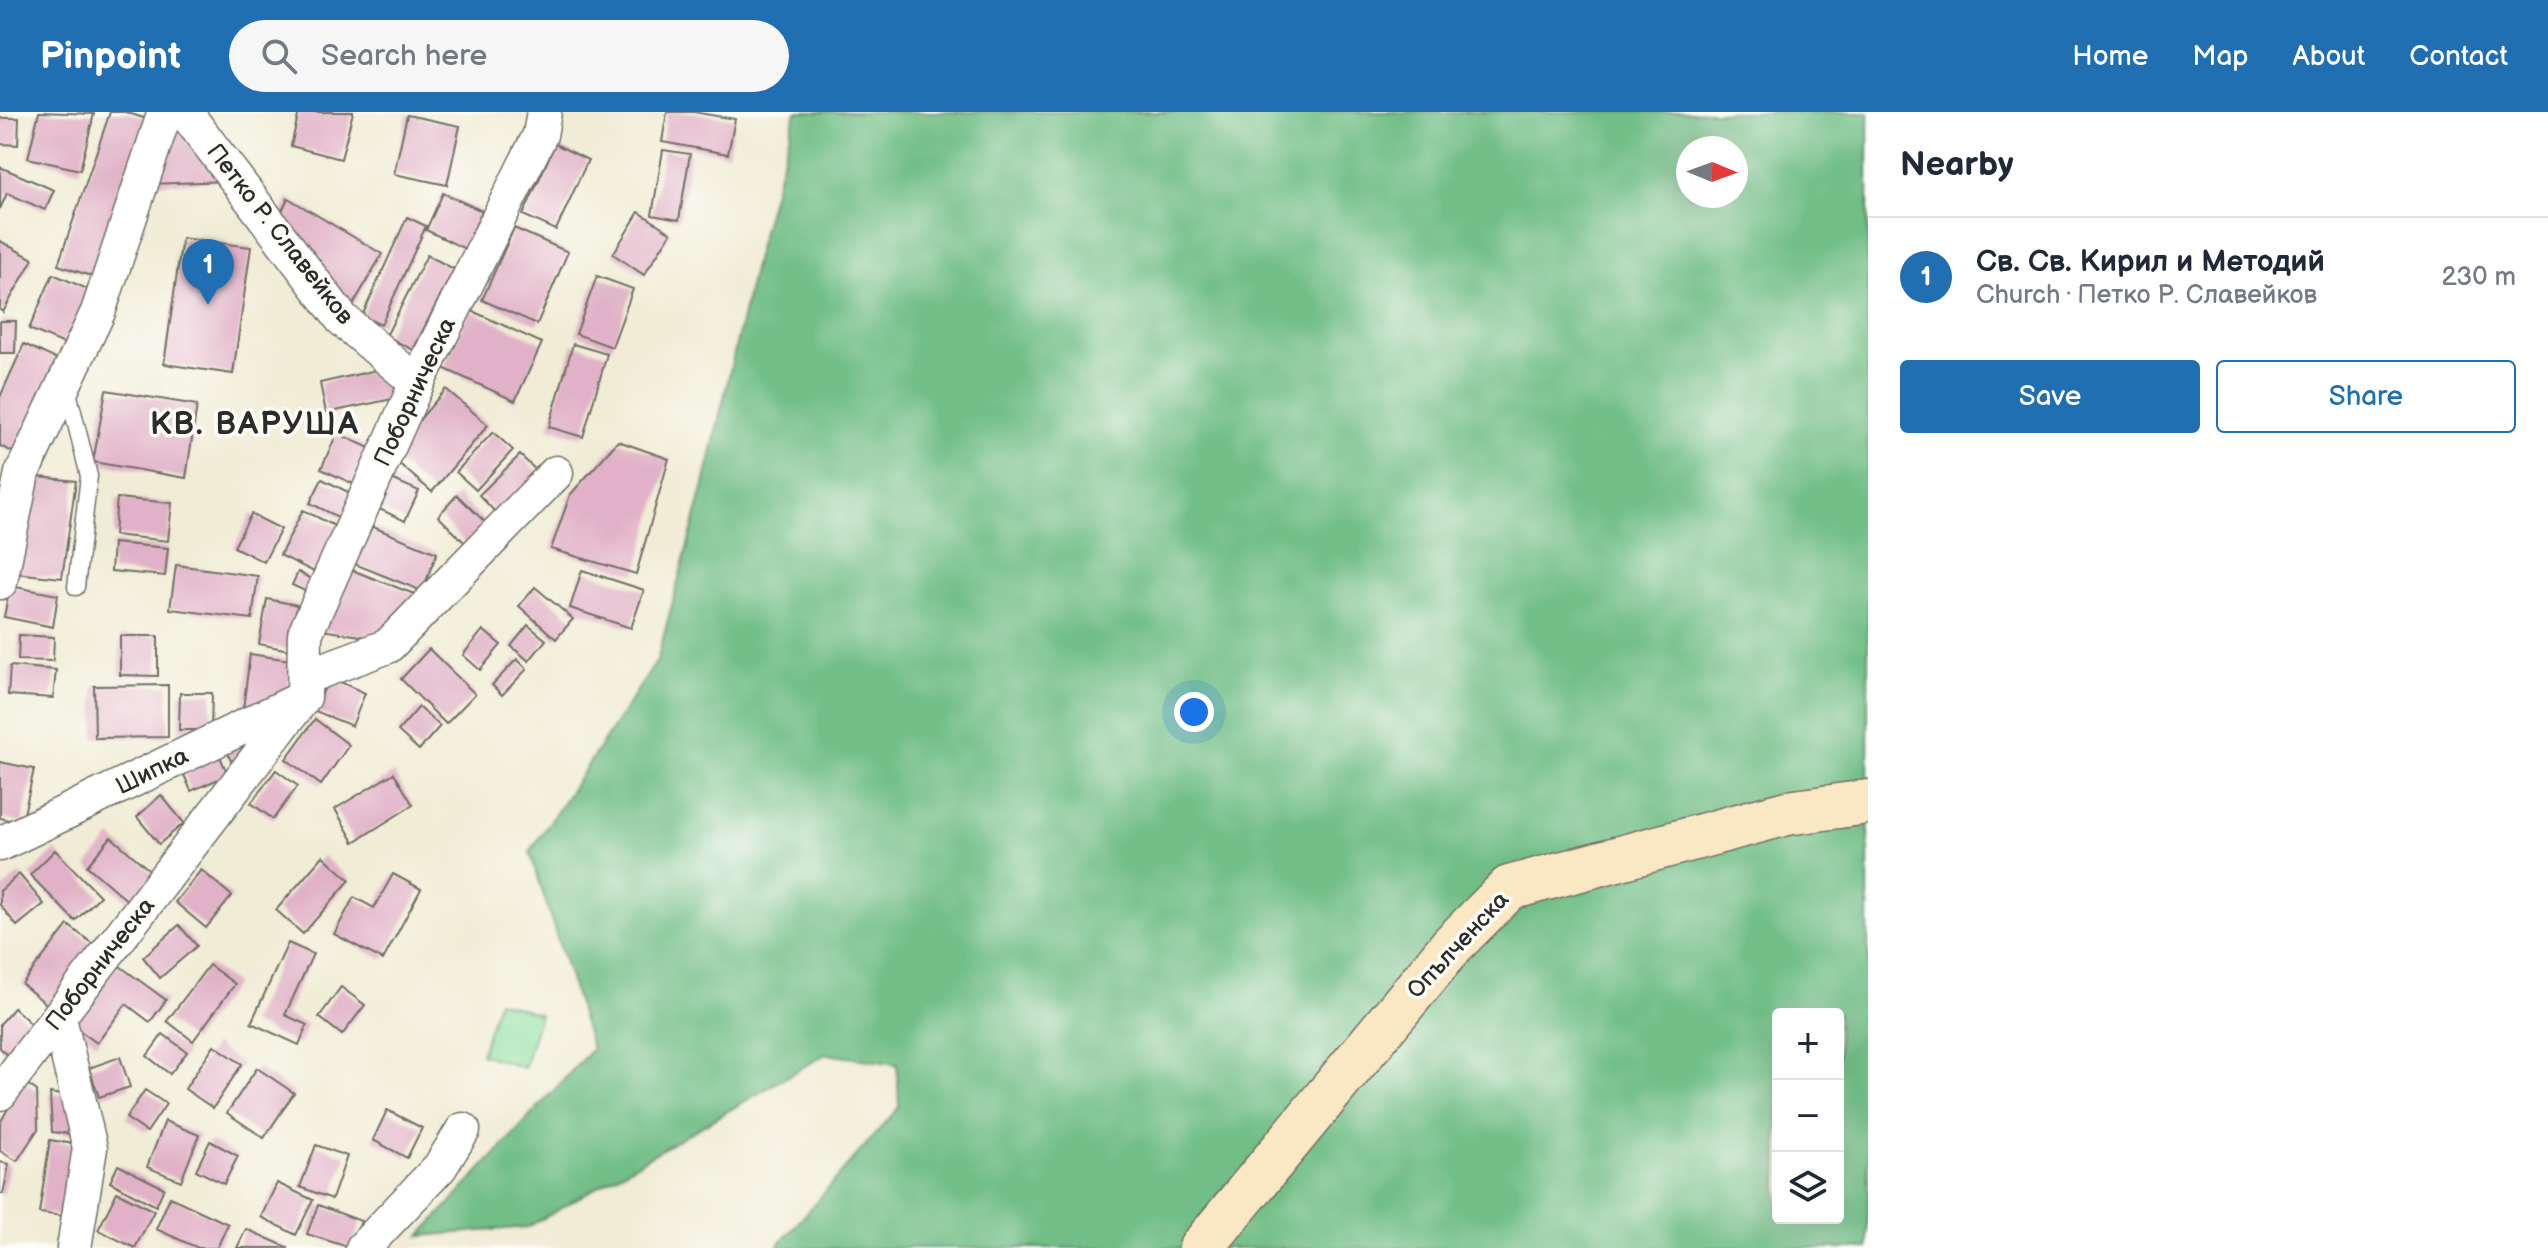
<!DOCTYPE html>
<html lang="en">
<head>
<meta charset="utf-8">
<style>
  body { margin:0; font-family:"Balsamiq Sans",sans-serif; background:#f6f6f7; color:#1f2937 }
  .controls { position:absolute; right:24px; bottom:24px; display:grid; overflow:hidden; border-radius:8px; box-shadow:0 8px 32px #0002 }
  .controls button { width:72px; height:72px; display:grid; place-items:center; padding:0; border:0; border-bottom:2px solid #e0e1e3; background:#fff; color:#1f2937; font:40px sans-serif }
  .compass { position:absolute; left:1676px; top:24px; width:72px; height:72px; border-radius:50%; background:#fff; box-shadow:0 8px 32px #0002; rotate:91deg }
  .you { position:absolute; left:1194px; top:600px; width:28px; height:28px; margin:-20px; border:6px solid #fff; border-radius:50%; background:#1a73e8; box-shadow:0 0 0 12px #1a73e833 }
  .badge { display:grid; place-items:center; width:52px; height:52px; border-radius:50%; background:#1f6fb2; color:#fff; font-size:26px; font-weight:700 }
  .pin { position:absolute; translate:-50% -66px; filter:drop-shadow(0 2px 4px #0008) }
  .pin::after { content:''; position:absolute; top:42px; width:28px; height:24px; background:inherit; clip-path:polygon(0 0,100% 0,50% 100%) }
  .list { margin:0; padding:0; list-style:none }
  h2 { display:flex; justify-content:space-between; align-items:center; height:104px; margin:0; padding:0 32px; font-size:34px }
  h2 small { font-size:26px; font-weight:400; color:#747a83 }
  .list li { display:grid; grid-template-columns:52px 1fr auto; gap:24px; align-items:center; box-sizing:border-box; height:120px; padding:0 32px; border-top:2px solid #e0e1e3 }
  .list b { display:block; font-size:30px; white-space:nowrap }
  .list p { margin:0; font-size:26px; white-space:nowrap; color:#747a83 }
  .list em { font-size:26px; font-style:normal; color:#747a83 }
  .actions { display:flex; gap:16px; padding:24px 32px }
  .actions a { flex:1; padding:18px 0; border:2px solid #1f6fb2; border-radius:8px; text-align:center; font-size:28px; color:#1f6fb2 }
  .actions .main { background:#1f6fb2; color:#fff }
  .icon { flex:none; width:44px; height:44px; fill:none; stroke:currentColor; stroke-width:2; stroke-linecap:round; stroke-linejoin:round }
  .map { position:relative; flex:none; width:1868px; height:1136px; overflow:hidden }
  header { display:flex; align-items:center; gap:48px; box-sizing:border-box; height:112px; padding:0 40px; background:#1f6fb2; color:#fff }
  header strong { font-size:38px }
  nav { display:flex; gap:44px; margin-inline-start:auto; font-size:28px }
  .search { width:560px; height:72px; background:#f6f6f7; display:flex; align-items:center; gap:20px; box-sizing:border-box; padding:0 28px; border-radius:44px; color:#747a83; font-size:30px }
  main { display:flex }
  aside { flex:1; background:#fff }
  .map>svg:first-child { display:block }
  .green { fill:#8cdfa0; stroke:#5c8566; stroke-width:2 }
  .forest { fill:#71be86; stroke:#4e7458; stroke-width:2; fill-rule:evenodd }
  .building { fill:#e1b2c7 }
  .lines { fill:none; stroke-linecap:round; stroke-linejoin:round }
  .lane-casing { stroke:#706f66; stroke-width:19 }
  .street-casing { stroke:#706f66; stroke-width:37 }
  .secondary-casing { stroke:#706f66; stroke-width:47 }
  .lane { stroke:#fff; stroke-width:16 }
  .street { stroke:#fff; stroke-width:34 }
  .secondary { stroke:#fae7c3; stroke-width:44 }
  .labels { text-anchor:middle; dominant-baseline:central; stroke-width:7; stroke-linejoin:round; paint-order:stroke }
  .street-label { font-size:24px; fill:#2b2b2b; stroke:#fdfcf7 }
  .district-label { font-size:32px; font-weight:bold; letter-spacing:2px; fill:#2b2b2b; stroke:#fdfcf7 }
</style>
</head>
<body>
<header>
<strong>Pinpoint</strong>
<div class="search"><svg class="icon" aria-label="search" viewBox="0 0 24 24"><circle cx="10" cy="10" r="6"/><path d="M15 15l6 6"/></svg>Search here</div>
<nav><a>Home</a><a>Map</a><a>About</a><a>Contact</a></nav>
</header>
<main>
<div class="map">
<svg width="1868" height="1136" viewBox="0 0 1868 1136">
  <rect width="100%" height="100%" fill="#fdfcf7"/>
  <filter id="ink" filterUnits="userSpaceOnUse"><feTurbulence type="fractalNoise" baseFrequency=".0125" numOctaves="2"/><feDisplacementMap in="SourceGraphic" scale="16" xChannelSelector="R" yChannelSelector="G"/><feConvolveMatrix kernelMatrix="1 2 1 2 8 2 1 2 1" color-interpolation-filters="sRGB"/></filter>
  <filter id="wash" filterUnits="userSpaceOnUse"><feTurbulence type="fractalNoise" baseFrequency=".006" numOctaves="4" result="noise"/><feDisplacementMap in="SourceGraphic" scale="32" xChannelSelector="R" yChannelSelector="G"/><feGaussianBlur stdDeviation="1.8" result="paint"/><feColorMatrix in="noise" values="0 0 0 0 0 0 0 0 0 0 0 0 0 0 0 0 0 1.4 0 .05"/><feComposite in="paint" operator="in"/></filter>
  <g filter="url(#wash)">
    <rect width="100%" height="100%" fill="#f0ecd5"/>
    <polygon class="green" points="498,889 540,902 524,956 481,942"/>
    <path class="forest" d="M796,0h1072v1136h-1092l123,-141 -2,-43 -71,-10 -298,173 -108,9 172,-187 -62,-197 127,-191 48,-180 53,-233zM1688,36h48v48h-48zM1778,902h60v204h-60z"/>
    <g id="blocks">
      <g class="building">
        <polygon points="39,0 94,2 80,58 28,46"/>
        <polygon points="110,0 125,0 150,8 97,166 58,153"/>
        <polygon points="174,0 226,69 151,72"/>
        <polygon points="299,0 353,0 341,47 291,34"/>
        <polygon points="667,0 693,0 735,7 728,42 662,30"/>
        <polygon points="407,3 460,14 447,73 394,62"/>
        <polygon points="0,6 19,6 18,33 0,32"/>
        <polygon points="555,32 588,48 556,118 523,103"/>
        <polygon points="663,38 690,42 679,108 652,103"/>
        <polygon points="0,55 54,78 45,98 7,81 0,97"/>
        <polygon points="443,81 482,99 465,137 426,118"/>
        <polygon points="288,86 382,142 353,193 277,110"/>
        <polygon points="639,100 671,121 644,163 613,142"/>
        <polygon points="407,105 426,114 381,213 362,204"/>
        <polygon points="514,116 568,140 537,212 482,188"/>
        <polygon points="182,126 251,135 233,262 164,252"/>
        <polygon points="0,129 33,147 3,200 0,198"/>
        <polygon points="427,143 454,157 413,238 386,224"/>
        <polygon points="53,162 92,179 69,234 29,217"/>
        <polygon points="597,164 633,177 612,235 576,222"/>
        <polygon points="470,198 542,231 515,289 443,256"/>
        <polygon points="0,209 16,209 15,241 0,241"/>
        <polygon points="24,232 58,248 15,341 0,334 0,285"/>
        <polygon points="573,232 607,242 583,325 549,315"/>
        <polygon points="390,255 397,286 326,301 320,271"/>
        <polygon points="446,277 488,313 432,380 389,343"/>
        <polygon points="106,278 197,293 186,366 93,350"/>
        <polygon points="493,320 513,338 476,378 456,360"/>
        <polygon points="337,321 376,339 360,375 321,357"/>
        <polygon points="618,329 669,347 636,462 551,437 570,383"/>
        <polygon points="520,343 541,363 499,404 479,383"/>
        <polygon points="30,364 76,369 62,466 15,461"/>
        <polygon points="387,365 419,379 405,409 373,394"/>
        <polygon points="322,367 354,383 342,407 310,391"/>
        <polygon points="457,383 486,411 466,432 438,404"/>
        <polygon points="117,386 172,391 168,429 114,423"/>
        <polygon points="303,398 341,417 318,462 280,443"/>
        <polygon points="251,402 281,417 264,450 234,435"/>
        <polygon points="368,413 437,441 422,479 352,451"/>
        <polygon points="113,431 168,436 165,464 111,459"/>
        <polygon points="176,453 258,464 252,507 170,497"/>
        <polygon points="349,457 422,485 380,527 321,518"/>
        <polygon points="582,458 644,478 631,516 570,496"/>
        <polygon points="298,460 315,469 309,481 292,473"/>
        <polygon points="10,474 58,483 53,515 4,505"/>
        <polygon points="535,475 573,507 556,527 519,494"/>
        <polygon points="267,487 297,493 289,538 259,532"/>
        <polygon points="528,513 546,528 529,549 511,534"/>
        <polygon points="483,518 501,533 480,558 463,543"/>
        <polygon points="19,523 54,525 53,549 18,548"/>
        <polygon points="120,524 158,524 158,564 120,563"/>
        <polygon points="429,537 475,582 446,612 401,567"/>
        <polygon points="250,542 290,548 287,586 242,605"/>
        <polygon points="517,547 527,557 502,583 492,573"/>
        <polygon points="10,554 56,558 53,586 8,583"/>
        <polygon points="329,565 365,581 352,614 315,599"/>
        <polygon points="168,573 168,625 95,626 94,574"/>
        <polygon points="180,581 212,581 211,618 179,618"/>
        <polygon points="419,595 440,614 419,638 398,619"/>
        <polygon points="315,607 349,633 321,673 286,647"/>
        <polygon points="245,625 252,641 231,649 225,634"/>
        <polygon points="218,640 228,663 191,679 181,656"/>
        <polygon points="0,650 34,657 22,711 0,706"/>
        <polygon points="276,658 298,674 273,707 251,691"/>
        <polygon points="394,661 413,693 354,730 335,697"/>
        <polygon points="161,683 184,711 159,732 137,705"/>
        <polygon points="111,725 154,762 130,791 87,754"/>
        <polygon points="55,738 100,784 75,809 30,763"/>
        <polygon points="323,744 350,768 303,822 276,798"/>
        <polygon points="201,758 232,784 206,816 175,790"/>
        <polygon points="19,762 44,792 17,814 0,793 0,779"/>
        <polygon points="393,762 421,777 383,848 334,822 354,785 374,796"/>
        <polygon points="68,813 97,835 50,895 22,872"/>
        <polygon points="179,813 197,834 160,866 143,845"/>
        <polygon points="288,831 313,842 285,903 307,913 299,933 251,911"/>
        <polygon points="117,852 166,888 150,910 126,892 97,931 72,913"/>
        <polygon points="209,853 235,872 193,929 167,909"/>
        <polygon points="341,875 365,893 342,923 319,905"/>
        <polygon points="14,896 38,918 12,947 0,936 0,912"/>
        <polygon points="163,922 187,940 170,962 147,944"/>
        <polygon points="214,933 242,952 213,996 185,977"/>
        <polygon points="120,945 130,975 99,985 89,956"/>
        <polygon points="257,956 294,981 264,1026 227,1001"/>
        <polygon points="23,969 37,979 38,1017 17,1049 0,1039 0,1011"/>
        <polygon points="145,978 166,992 147,1020 126,1006"/>
        <polygon points="50,981 70,985 81,1023 52,1020"/>
        <polygon points="387,998 422,1016 407,1046 373,1028"/>
        <polygon points="165,1009 199,1023 181,1069 147,1055"/>
        <polygon points="50,1028 80,1033 70,1105 39,1101"/>
        <polygon points="210,1029 238,1044 224,1072 196,1058"/>
        <polygon points="316,1033 347,1044 332,1087 300,1075"/>
        <polygon points="0,1050 9,1052 3,1082 0,1082"/>
        <polygon points="118,1053 164,1076 156,1094 110,1070"/>
        <polygon points="277,1071 313,1088 296,1123 261,1105"/>
        <polygon points="117,1080 154,1099 135,1136 98,1118"/>
        <polygon points="170,1085 228,1112 217,1136 198,1136 156,1117"/>
        <polygon points="318,1093 361,1109 351,1136 307,1122"/>
        <polygon points="246,1117 289,1136 237,1136"/>
      </g>
    </g>
  </g>
  <g filter="url(#ink)">
    <use href="#blocks" fill-opacity="0" stroke="#706f66" stroke-width="2"/>
    <g class="lines">
      <g class="lane-casing">
        <polyline id="lane" points="67,276 89,364 76,475"/>
      </g>
      <g class="street-casing">
        <g id="street">
          <polyline points="185,0 342,207 417,271"/>
          <polyline points="0,470 22,361 98,200 165,0"/>
          <polyline points="305,565 388,534 556,361"/>
          <polyline points="0,732 299,588"/>
          <polyline points="59,906 90,1036 74,1136"/>
          <polyline points="0,981 304,585 305,522 417,271 540,23 544,0"/>
          <polyline points="363,1136 440,1055 463,1018"/>
        </g>
      </g>
      <g class="secondary-casing">
        <polyline id="secondary" points="1201,1136 1452,833 1509,776 1787,701 1868,690"/>
      </g>
      <use href="#lane" class="lane"/>
      <use href="#street" class="street"/>
      <use href="#secondary" class="secondary"/>
    </g>
  </g>
  <g class="labels">
    <g class="street-label">
      <text transform="translate(280 122) rotate(52)">Петко Р. Славейков</text>
      <text transform="translate(415 280) rotate(-65)">Поборническа</text>
      <text transform="translate(152 659) rotate(-26)">Шипка</text>
      <text transform="translate(1458 833) rotate(-47)">Опълченска</text>
      <text transform="translate(100 852) rotate(-52)">Поборническа</text>
    </g>
    <g class="district-label">
      <text x="255" y="312">КВ. ВАРУША</text>
    </g>
  </g>
</svg>
<div class="controls">
<button>+</button>
<button>−</button>
<button><svg class="icon" aria-label="layers" viewBox="0 0 24 24"><path d="M12 4l9 5-9 5-9-5zM3 14l9 5 9-5"/></svg></button>
</div>
<svg class="compass" viewBox="-18 -18 36 36"><path d="M0-13l5 13h-10z" fill="#e53935"/><path d="M0 13l5-13h-10z" fill="#747a83"/></svg>
<div class="you"></div>
<div class="pin badge" style="left:208px;top:193px">1</div>
</div>
<aside>
<h2>Nearby<small></small></h2>
<ul class="list">
<li><span class="badge">1</span><div><b>Св. Св. Кирил и Методий</b><p>Church · Петко Р. Славейков</p></div><em>230 m</em></li>
</ul>
<div class="actions"><a class="main">Save</a><a>Share</a></div>
</aside>
</main>
</body>
</html>
